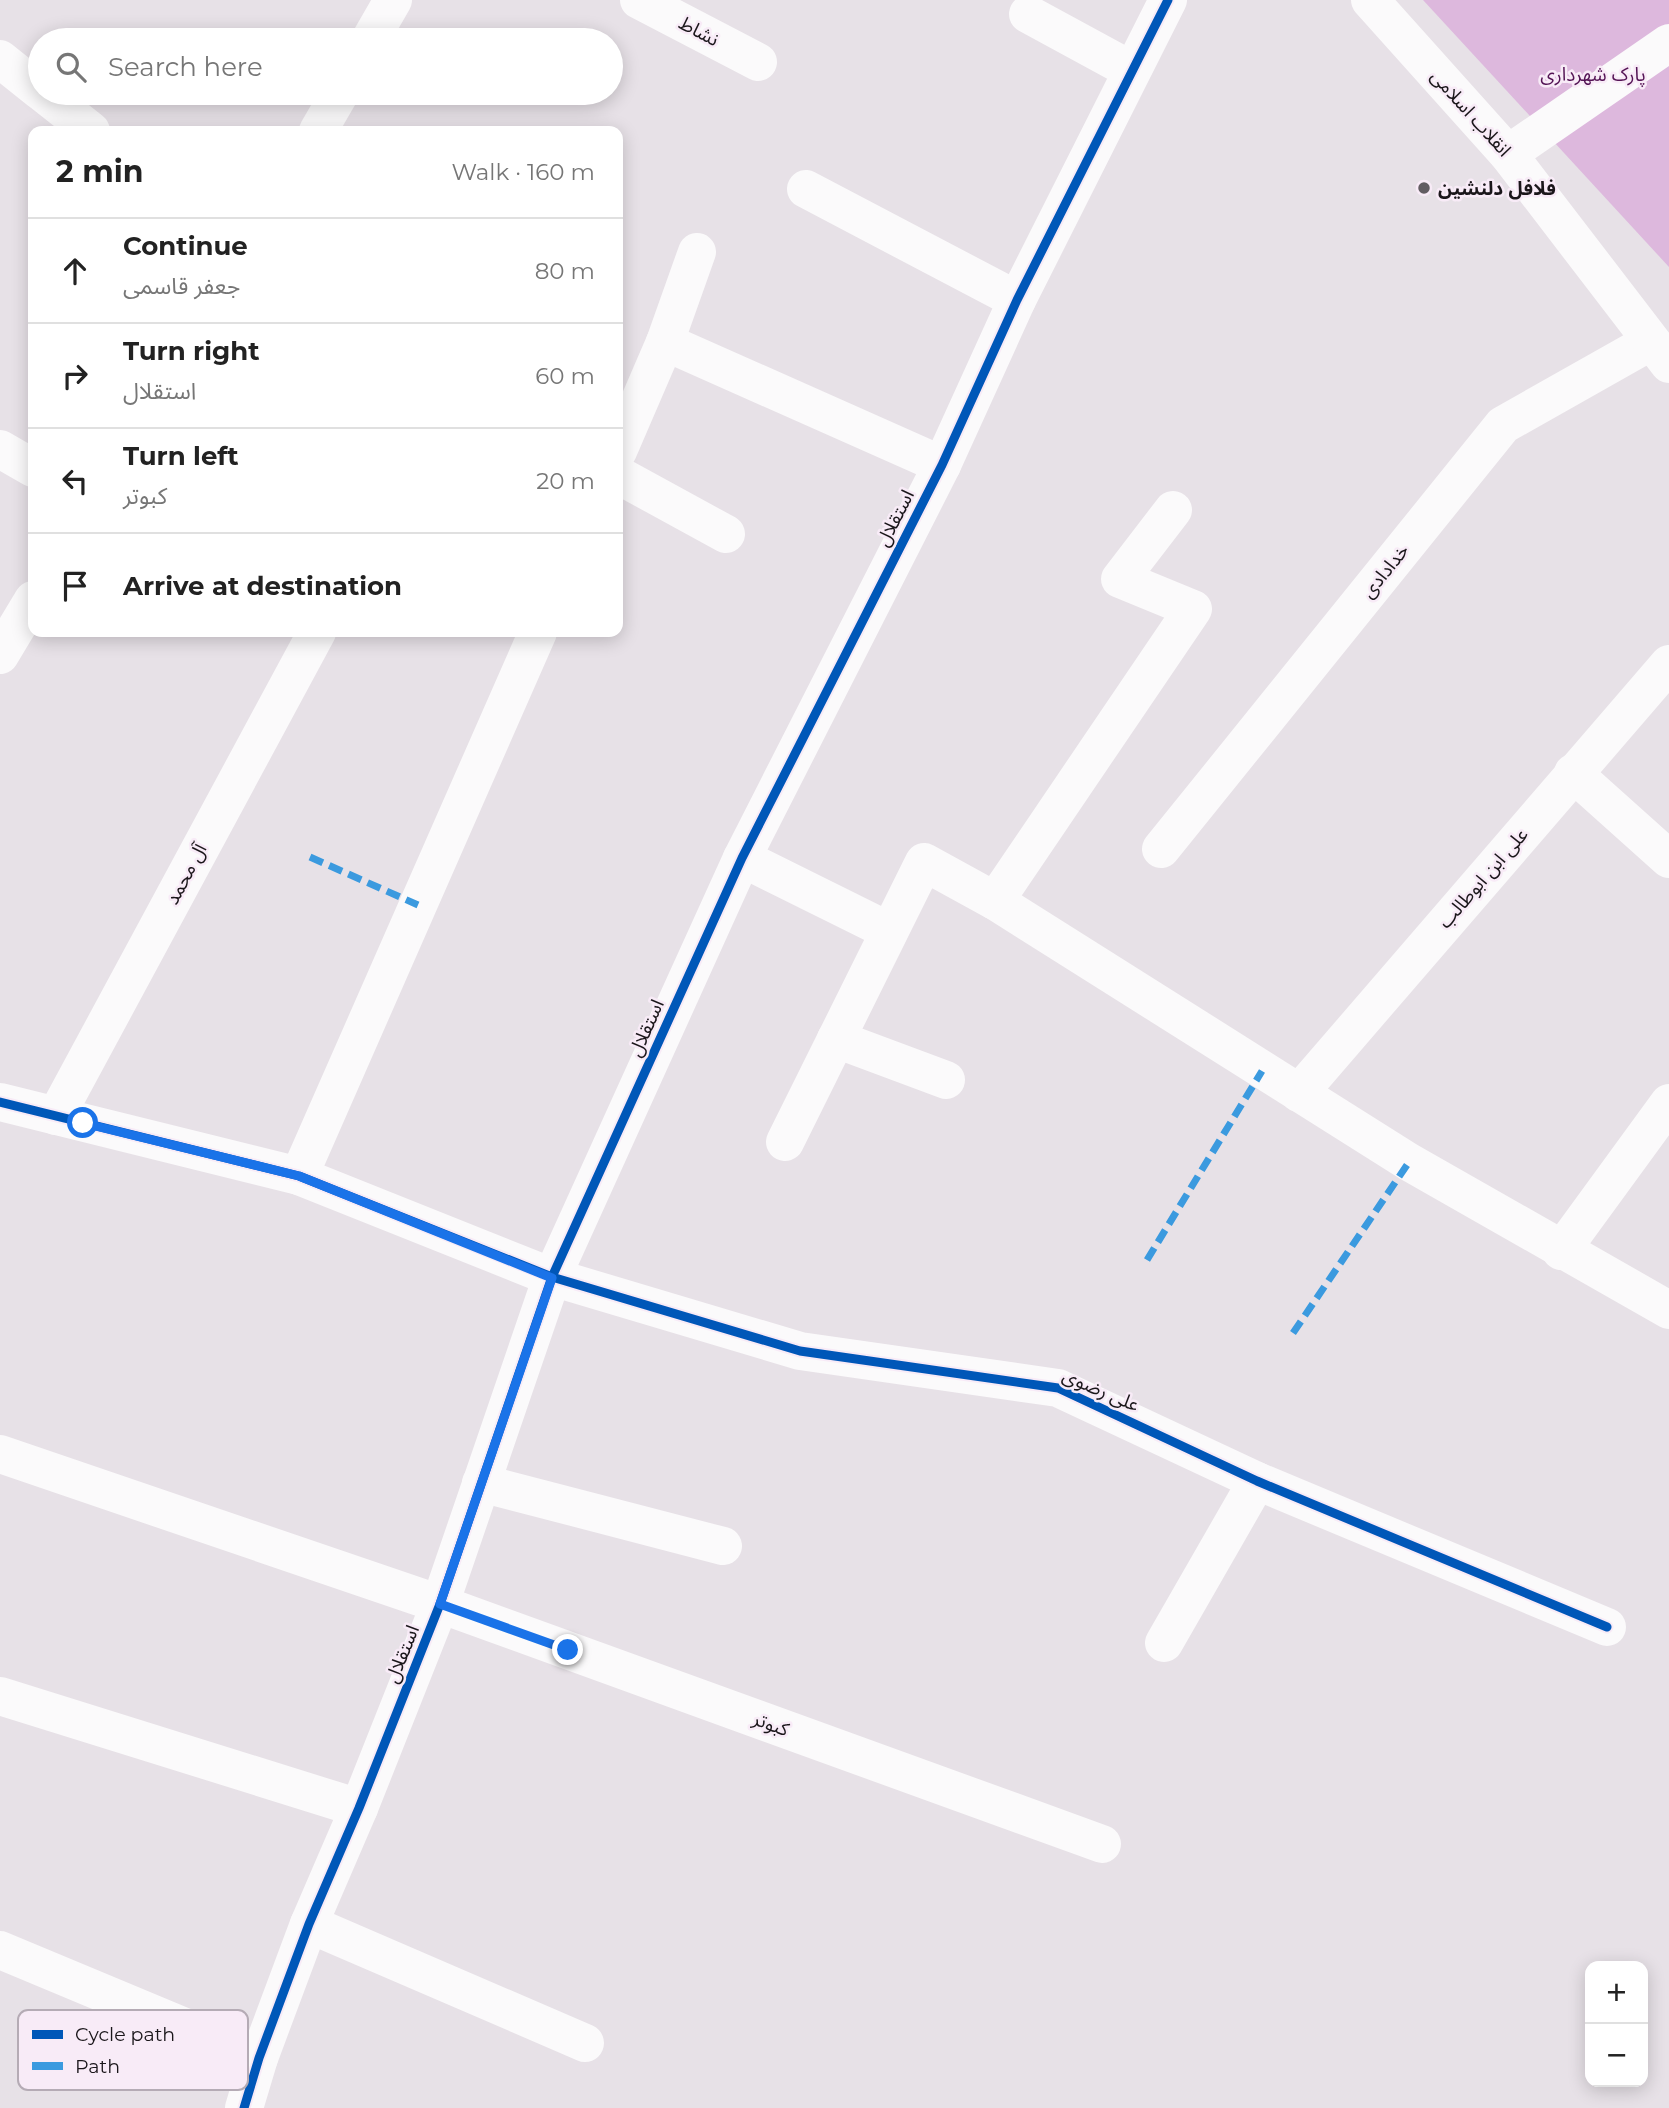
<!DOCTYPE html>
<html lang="en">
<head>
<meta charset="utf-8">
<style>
  body { margin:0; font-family:Montserrat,"Noto Sans Arabic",sans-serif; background:#f6f6f6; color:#222 }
  .controls { position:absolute; right:21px; bottom:21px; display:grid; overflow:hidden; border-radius:14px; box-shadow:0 4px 18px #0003 }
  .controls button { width:63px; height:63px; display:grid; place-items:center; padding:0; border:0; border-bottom:2px solid #e0e0e0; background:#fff; color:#222; font:35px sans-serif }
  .stop { position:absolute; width:21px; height:21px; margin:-16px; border:5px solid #1a73e8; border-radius:50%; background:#fff }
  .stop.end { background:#1a73e8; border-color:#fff; box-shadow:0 2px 7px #0008 }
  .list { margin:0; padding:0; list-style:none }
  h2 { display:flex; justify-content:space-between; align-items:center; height:91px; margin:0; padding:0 28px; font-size:30px }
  h2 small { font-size:23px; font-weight:400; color:#767676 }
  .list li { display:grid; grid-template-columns:46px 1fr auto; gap:21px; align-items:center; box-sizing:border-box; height:105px; padding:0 28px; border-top:2px solid #e0e0e0 }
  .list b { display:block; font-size:26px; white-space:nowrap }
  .list p { margin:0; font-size:23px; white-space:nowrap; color:#767676 }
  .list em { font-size:23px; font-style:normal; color:#767676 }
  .icon { flex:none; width:38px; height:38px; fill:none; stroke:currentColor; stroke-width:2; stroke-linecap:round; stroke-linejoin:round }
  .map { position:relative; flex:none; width:1669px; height:2108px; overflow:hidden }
  .search { position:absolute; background:#fff; box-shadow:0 4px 18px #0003; left:28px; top:28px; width:595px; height:77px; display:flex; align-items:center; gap:18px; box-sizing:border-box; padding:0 24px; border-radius:38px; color:#767676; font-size:26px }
  .panel { position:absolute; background:#fff; box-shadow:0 4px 18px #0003; left:28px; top:126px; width:595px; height:511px; border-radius:14px }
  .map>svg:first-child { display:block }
  .green { fill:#ddb8dd }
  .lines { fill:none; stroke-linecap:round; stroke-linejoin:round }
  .street { stroke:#fbfafb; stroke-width:38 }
  .secondary { stroke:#fbfafb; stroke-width:38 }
  .quiet { stroke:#3b9adf; stroke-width:7; stroke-dasharray:14 7; stroke-linecap:butt }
  .cycleway-casing { stroke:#f8ebf7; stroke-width:13 }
  .cycleway { stroke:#0057b8; stroke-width:9 }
  .route { stroke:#1a73e8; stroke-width:9 }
  .poi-dot { fill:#625d62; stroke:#f8ebf7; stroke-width:2.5 }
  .labels { text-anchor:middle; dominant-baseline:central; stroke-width:5; stroke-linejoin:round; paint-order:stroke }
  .street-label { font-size:19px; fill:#1a161a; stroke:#f8ebf7 }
  .park-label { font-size:19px; fill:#541455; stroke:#f8ebf7 }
  .poi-label { font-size:19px; font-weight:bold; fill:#1a161a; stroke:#f8ebf7; text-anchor:start }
  .key { fill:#f8ebf7; stroke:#b5abb5; stroke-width:2 }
  .key-label { font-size:19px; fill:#1a161a }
</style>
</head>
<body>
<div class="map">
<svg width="1669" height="2108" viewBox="0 0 1669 2108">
  <rect width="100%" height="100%" fill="#e7e1e7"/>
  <polygon class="green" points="1423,0 1669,0 1669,267"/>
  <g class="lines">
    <g class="street">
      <polyline points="639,0 758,62"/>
      <polyline points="370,40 393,0"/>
      <polyline points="0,59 40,91"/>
      <polyline points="43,93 91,131"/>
      <polyline points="318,131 340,93"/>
      <polyline points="1508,154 1669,43"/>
      <polyline points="806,189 1017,300"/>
      <polyline points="665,342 942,465"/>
      <polyline points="0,449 33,468"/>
      <polyline points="618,451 665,342 697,252"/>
      <polyline points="618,475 726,534"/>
      <polyline points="0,655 33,600"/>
      <polyline points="1573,773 1669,859"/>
      <polyline points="1161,849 1503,425 1650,342"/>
      <polyline points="742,858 889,931"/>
      <polyline points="995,901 1193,609 1120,579 1173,510"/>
      <polyline points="836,1039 946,1080"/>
      <polyline points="1299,1093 1669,664"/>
      <polyline points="0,1102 299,1176 552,1277 800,1351 1058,1388 1257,1481 1607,1627"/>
      <polyline points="56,1116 317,632"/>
      <polyline points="785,1142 924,862 995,901 1409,1162 1669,1310"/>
      <polyline points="299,1176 538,632"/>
      <polyline points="1561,1251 1669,1103"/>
      <polyline points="0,1454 440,1604 1102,1844"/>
      <polyline points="481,1483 723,1546"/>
      <polyline points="1164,1643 1257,1481"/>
      <polyline points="0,1696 359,1808"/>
      <polyline points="309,1924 585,2043"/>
      <polyline points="0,1950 259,2058"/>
      <polyline points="244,2108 259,2058 309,1924 359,1808 440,1604 552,1277 742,858 942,465 1017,300 1168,0"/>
    </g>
    <g class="secondary">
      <polyline points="1370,0 1508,154 1669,364"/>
      <polyline points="1028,14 1131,70"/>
    </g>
    <g class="quiet">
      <polyline points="310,857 418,905"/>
      <polyline points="1147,1260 1262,1071"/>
      <polyline points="1293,1333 1409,1162"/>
    </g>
    <g class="cycleway-casing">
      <g id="cycleway">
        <polyline points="0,1102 299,1176 552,1277 800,1351 1058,1388 1257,1481 1607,1627"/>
        <polyline points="244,2108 259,2058 309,1924 359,1808 440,1604 552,1277 742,858 942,465 1017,300 1168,0"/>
      </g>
    </g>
    <use href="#cycleway" class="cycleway"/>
  </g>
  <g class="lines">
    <polyline class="route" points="83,1123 299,1176 552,1278 440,1604 568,1650"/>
  </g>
  <circle class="poi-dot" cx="1424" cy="188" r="7"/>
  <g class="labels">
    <g class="street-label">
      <text transform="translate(699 31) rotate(28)">نشاط</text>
      <text transform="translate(1471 113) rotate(48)">انقلاب اسلامی</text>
      <text transform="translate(895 518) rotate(-63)">استقلال</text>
      <text transform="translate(1385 571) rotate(-51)">خدادادی</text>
      <text transform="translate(186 874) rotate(-62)">آل محمد</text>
      <text transform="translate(1483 878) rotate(-49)">علی ابن ابوطالب</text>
      <text transform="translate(646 1028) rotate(-66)">استقلال</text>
      <text transform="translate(1101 1390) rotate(23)">علی رضوی</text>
      <text transform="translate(402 1654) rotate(-68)">استقلال</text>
      <text transform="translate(771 1724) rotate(20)">کبوتر</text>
    </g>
    <g class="park-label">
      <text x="1593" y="74">پارک شهرداری</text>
    </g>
    <g class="poi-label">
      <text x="1438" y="188">فلافل دلنشین</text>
    </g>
  </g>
  <rect x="18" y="2010" width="230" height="80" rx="10" class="key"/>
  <rect x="32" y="2030" width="31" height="9" fill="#0057b8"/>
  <rect x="32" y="2062" width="31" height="8" fill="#3b9adf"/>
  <g class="key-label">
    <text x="75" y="2041">Cycle path</text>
    <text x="75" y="2073">Path</text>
  </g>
</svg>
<div class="controls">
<button>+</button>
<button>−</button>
</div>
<div class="stop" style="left:83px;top:1123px"></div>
<div class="stop end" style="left:568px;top:1650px"></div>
<div class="search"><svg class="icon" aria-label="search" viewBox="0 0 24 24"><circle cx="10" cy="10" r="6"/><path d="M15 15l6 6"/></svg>Search here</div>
<section class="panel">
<h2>2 min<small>Walk · 160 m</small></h2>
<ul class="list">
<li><svg class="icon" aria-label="ahead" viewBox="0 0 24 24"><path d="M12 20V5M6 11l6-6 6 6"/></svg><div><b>Continue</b><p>جعفر قاسمی</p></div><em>80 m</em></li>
<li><svg class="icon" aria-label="right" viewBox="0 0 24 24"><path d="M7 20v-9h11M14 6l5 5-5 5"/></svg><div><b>Turn right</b><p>استقلال</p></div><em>60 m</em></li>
<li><svg class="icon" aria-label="left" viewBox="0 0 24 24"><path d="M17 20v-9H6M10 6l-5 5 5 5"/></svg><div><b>Turn left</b><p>کبوتر</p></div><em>20 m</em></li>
<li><svg class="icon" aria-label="arrive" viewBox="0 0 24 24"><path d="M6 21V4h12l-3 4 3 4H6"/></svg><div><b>Arrive at destination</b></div></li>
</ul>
</section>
</div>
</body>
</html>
